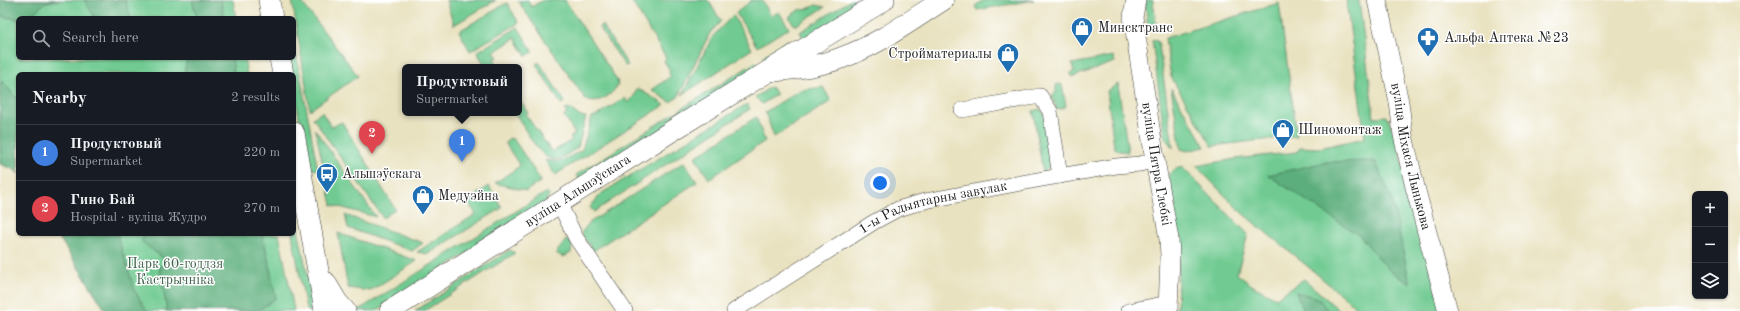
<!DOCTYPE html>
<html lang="en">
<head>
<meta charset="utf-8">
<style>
  body { margin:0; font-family:"Old Standard TT",serif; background:#242831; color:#f1f3f6 }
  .controls { position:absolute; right:12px; bottom:12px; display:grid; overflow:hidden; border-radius:6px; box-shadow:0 1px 3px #0004 }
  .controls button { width:36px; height:36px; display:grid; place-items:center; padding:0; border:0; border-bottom:1px solid #363941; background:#171b24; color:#f1f3f6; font:20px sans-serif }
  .you { position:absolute; left:880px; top:183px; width:14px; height:14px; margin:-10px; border:3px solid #fff; border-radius:50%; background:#1a73e8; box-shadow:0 0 0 6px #1a73e833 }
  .badge { display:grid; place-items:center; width:26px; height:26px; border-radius:50%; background:#ea580c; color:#fff; font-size:13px; font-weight:700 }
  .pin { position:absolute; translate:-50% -33px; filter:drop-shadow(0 1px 2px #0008) }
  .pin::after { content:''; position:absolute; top:21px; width:14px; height:12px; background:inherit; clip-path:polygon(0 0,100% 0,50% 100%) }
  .popup { position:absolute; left:402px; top:64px; width:120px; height:52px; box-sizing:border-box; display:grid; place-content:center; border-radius:6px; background:#171b24; filter:drop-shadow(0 1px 3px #0005); font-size:13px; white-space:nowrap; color:#9ea1a6 }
  .popup b { font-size:15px; color:#f1f3f6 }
  .popup::after { content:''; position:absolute; left:50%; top:100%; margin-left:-8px; border:8px solid transparent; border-top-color:#171b24 }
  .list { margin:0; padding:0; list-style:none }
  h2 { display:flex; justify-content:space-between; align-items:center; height:52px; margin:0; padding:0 16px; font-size:17px }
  h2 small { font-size:13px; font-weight:400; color:#9ea1a6 }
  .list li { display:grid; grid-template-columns:26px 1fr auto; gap:12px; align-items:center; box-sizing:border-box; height:56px; padding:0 16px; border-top:1px solid #363941 }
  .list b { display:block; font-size:15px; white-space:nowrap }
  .list p { margin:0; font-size:13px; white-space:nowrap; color:#9ea1a6 }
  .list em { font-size:13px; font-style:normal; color:#9ea1a6 }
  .icon { flex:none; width:22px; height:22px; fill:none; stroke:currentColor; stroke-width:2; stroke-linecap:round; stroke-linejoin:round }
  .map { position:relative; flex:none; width:1740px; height:311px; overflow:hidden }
  .search { position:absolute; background:#171b24; box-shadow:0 1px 3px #0004; left:16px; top:16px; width:280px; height:44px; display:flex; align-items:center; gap:10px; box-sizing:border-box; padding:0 14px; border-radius:6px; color:#9ea1a6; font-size:15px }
  .panel { position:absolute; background:#171b24; box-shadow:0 1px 3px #0004; left:16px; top:72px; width:280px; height:164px; border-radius:6px }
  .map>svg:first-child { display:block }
  .green { fill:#70ca91; stroke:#467356 }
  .forest { fill:#5cae7b; stroke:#3c654c }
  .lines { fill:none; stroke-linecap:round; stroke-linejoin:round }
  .minor-casing { stroke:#3b3a35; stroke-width:16 }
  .tertiary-casing { stroke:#3b3a35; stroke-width:20 }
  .secondary-casing { stroke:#3b3a35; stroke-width:22 }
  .minor { stroke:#fff; stroke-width:15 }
  .tertiary { stroke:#fff; stroke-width:19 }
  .secondary { stroke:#fff; stroke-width:21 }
  .labels { text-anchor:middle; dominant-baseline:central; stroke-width:3; stroke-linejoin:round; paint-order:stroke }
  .poi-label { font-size:14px; fill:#1c1c1c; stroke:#fff; text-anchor:start }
  .street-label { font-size:14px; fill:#1c1c1c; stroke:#fff }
  .park-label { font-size:14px; fill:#3e624b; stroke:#fff }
</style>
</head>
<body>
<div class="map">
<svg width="1740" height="311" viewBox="0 0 1740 311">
  <rect width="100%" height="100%" fill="#fff"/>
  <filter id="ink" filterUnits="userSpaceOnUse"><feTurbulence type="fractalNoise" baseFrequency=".025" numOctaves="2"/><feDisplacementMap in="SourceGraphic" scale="8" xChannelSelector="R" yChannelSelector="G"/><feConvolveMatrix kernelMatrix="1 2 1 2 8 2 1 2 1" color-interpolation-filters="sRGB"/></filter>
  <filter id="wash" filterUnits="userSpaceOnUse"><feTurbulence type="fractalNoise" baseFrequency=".012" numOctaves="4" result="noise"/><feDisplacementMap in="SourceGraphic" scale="16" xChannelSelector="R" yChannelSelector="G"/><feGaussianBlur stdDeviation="0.9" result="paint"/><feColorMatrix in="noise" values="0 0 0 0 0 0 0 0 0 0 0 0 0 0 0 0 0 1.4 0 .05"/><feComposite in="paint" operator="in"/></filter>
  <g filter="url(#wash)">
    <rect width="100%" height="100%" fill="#e9e2c0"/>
    <g class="green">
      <polygon points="0,0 233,0 236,18 18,18 18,58 244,58 247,74 18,74 18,174 15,170 0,164"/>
      <polygon points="292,0 300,0 358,76 310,110"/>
      <polygon points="446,0 496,0 454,25"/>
      <path d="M528,0l3,7 12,-7h22l52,80 1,5c-8,12 -18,18 -32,15l-68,-99z"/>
      <polygon points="631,0 708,0 721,21 710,33 678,97 670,102 652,90 671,76 668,72 670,70 664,61 666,58"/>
      <polygon points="752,0 762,0 771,16 779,12 789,28 757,47 736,13"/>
      <polygon points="851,0 867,0 805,41 800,32"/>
      <polygon points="984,0 1034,0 977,10 975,6"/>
      <polygon points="1145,0 1153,0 1156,25 1148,27"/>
      <polygon points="1346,0 1359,0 1374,117 1387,116 1395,135 1442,311 1360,311 1312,270 1242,213 1196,166 1235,159 1297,152 1300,147 1319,148 1365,138"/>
      <polygon points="507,3 519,23 470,51 459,31"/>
      <polygon points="1279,3 1297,136 1212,146 1171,77 1165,38"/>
      <polygon points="816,5 825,7 795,26 789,17 800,9 805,10"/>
      <polygon points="733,15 752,49 682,95 713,36"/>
      <polygon points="602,25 628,65 625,66 599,27"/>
      <polygon points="518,27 533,52 526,56 515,38 494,52 498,57 494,59 499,67 486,67 477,52"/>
      <polygon points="788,40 793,49 768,64 763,56"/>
      <polygon points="1152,40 1157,41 1159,45 1173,148 1165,138"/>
      <polygon points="294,42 318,170 311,169 307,160 294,91 294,74 291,74 288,58 294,58"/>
      <polygon points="1113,56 1115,62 1072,77 1071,73 1074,71 1072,64"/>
      <polygon points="539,62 565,102 561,104 536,64"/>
      <polygon points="756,62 761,70 581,182 576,175"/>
      <polygon points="1059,84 1062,85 1066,106 1063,108 1053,110 1056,107 1052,97 1056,92 1056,85"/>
      <polygon points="1118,84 1128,152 1118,151 1114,147 1107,91"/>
      <polygon points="771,87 777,94 762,104 755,97"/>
      <polygon points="823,87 831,101 774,137 765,112 800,90"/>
      <path d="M637,88l28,17 -110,70 -10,-15c16,4 23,-3 37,-10l10,-33 4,-1 29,-18 3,5 6,-7z"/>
      <polygon points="1171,88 1205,147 1187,151 1181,149"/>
      <path d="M519,99l9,14 -2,2 26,37 20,-12 -2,-3 5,-3 -11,-18 3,-2 -2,-4 4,-2 10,8 7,1 -8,30c-7,5 -17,13 -26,12 -14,-2 -29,-34 -37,-46h4z"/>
      <polygon points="747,104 750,109 594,212 590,207 602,193"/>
      <polygon points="1040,109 1044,114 1051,158 1050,166 1043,173 1033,111"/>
      <polygon points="322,112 331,127 342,122 395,209 383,218 313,118"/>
      <polygon points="756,117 765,141 709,179 695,157"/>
      <polygon points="315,129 376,217 332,205"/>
      <polygon points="509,138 513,139 517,144 541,181 526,191 495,183 520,166 505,143"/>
      <polygon points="684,162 697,182 593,251 581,233 589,223"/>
      <path d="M1182,167l66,67 -11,40 16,12 23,12 28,-19 36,32h-163l2,-66 -11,-67c3,-8 7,-9 14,-11z"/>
      <polygon points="489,186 502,208 428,254 417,252 476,214 467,201"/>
      <polygon points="547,192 549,195 545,204 376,311 357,311"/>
      <polygon points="294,210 315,311 308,311 306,309 292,234 294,234"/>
      <polygon points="345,215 423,243 412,251 348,228"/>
      <polygon points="338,233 417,261 370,291 348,288"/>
      <polygon points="57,234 279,234 294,310 292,311 106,311"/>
      <polygon points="566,240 570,241 572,246 571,253 563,257 556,253"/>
      <polygon points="510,250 515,253 424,311 415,311"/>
    </g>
    <g class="forest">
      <polygon points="0,0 59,0 46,2 28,18 18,18 18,19 0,16"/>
      <polygon points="84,0 125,0 131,18 95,18"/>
      <polygon points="192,0 221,0 224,18 197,18"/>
      <polygon points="187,58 232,58 234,74 184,74"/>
      <polygon points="3,82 18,100 18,174 15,170 0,164 0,83"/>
      <polygon points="1375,161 1392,199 1410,284 1389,270 1360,236 1268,175 1326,162"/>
      <polygon points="57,234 117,234 135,291 147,311 106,311"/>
      <polygon points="146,234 229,234 231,238 241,234 263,234 276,298 258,311 167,311 159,266 170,264 141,241"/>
      <polygon points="1296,292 1318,298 1328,311 1304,311"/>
    </g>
  </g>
  <g filter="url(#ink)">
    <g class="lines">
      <g class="minor-casing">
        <g id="minor">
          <polyline points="962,110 1040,96 1050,111 1060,176"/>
          <polyline points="559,203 576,238 625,311"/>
          <path id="s1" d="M734,311l140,-89 24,-13 27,-8 112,-21 79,-14 24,-2 15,-4"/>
          <polyline points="1128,311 1168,303"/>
        </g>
      </g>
      <g class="tertiary-casing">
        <g id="tertiary">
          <path id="s2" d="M1136,0l-3,17 22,143 14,79 1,17 -2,55"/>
          <path id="s3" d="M1377,0l22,102 4,33 12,52 33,124"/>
        </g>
      </g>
      <g class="secondary-casing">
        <g id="secondary">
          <polyline points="269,0 272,18"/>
          <polyline points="280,58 283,74"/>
          <path d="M775,71c23,-3 45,-5 66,-13 37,-13 69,-37 102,-58"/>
          <polyline points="294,133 325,311"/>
          <polyline points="325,282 337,302 345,311"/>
          <path id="s4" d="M390,311l280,-179 214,-132"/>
        </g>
      </g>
      <use href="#minor" class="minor"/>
      <use href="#tertiary" class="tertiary"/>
      <use href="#secondary" class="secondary"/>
    </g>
  </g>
  <defs>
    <g id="shop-pin" transform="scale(1.15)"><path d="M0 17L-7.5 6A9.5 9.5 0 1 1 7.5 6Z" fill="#1f6fb2" stroke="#fff"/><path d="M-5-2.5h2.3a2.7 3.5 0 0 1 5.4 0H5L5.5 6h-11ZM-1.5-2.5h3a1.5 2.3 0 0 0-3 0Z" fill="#fff"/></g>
    <g id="pharmacy-pin" transform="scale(1.15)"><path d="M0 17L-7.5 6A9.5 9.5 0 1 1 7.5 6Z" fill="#1f6fb2" stroke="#fff"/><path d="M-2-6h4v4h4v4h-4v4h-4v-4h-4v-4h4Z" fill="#fff"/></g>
    <g id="bus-pin" transform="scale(1.15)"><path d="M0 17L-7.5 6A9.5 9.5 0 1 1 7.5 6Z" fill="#1f6fb2" stroke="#fff"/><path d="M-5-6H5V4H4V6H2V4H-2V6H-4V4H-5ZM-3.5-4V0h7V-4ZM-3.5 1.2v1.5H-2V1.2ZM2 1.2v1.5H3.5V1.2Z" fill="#fff"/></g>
  </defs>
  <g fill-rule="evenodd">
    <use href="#shop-pin" x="1082" y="28"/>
    <use href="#pharmacy-pin" x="1428" y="38"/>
    <use href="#shop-pin" x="1008" y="54"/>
    <use href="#shop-pin" x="1283" y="130"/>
    <use href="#bus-pin" x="327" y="174"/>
    <use href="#shop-pin" x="423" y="196"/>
  </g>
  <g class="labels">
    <g class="poi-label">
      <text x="1098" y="28">Минсктранс</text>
      <text x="1444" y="38">Альфа Аптека №23</text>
      <text x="992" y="54" text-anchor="end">Стройматериалы</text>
      <text x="1298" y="130">Шиномонтаж</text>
      <text x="342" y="174">Альшэўскага</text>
      <text x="438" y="196">Медуэйна</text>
    </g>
    <g class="street-label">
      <text stroke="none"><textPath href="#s3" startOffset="160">вуліца Міхася Лынькова</textPath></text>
      <text stroke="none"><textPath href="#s2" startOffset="166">вуліца Пятра Глебкі</textPath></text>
      <text stroke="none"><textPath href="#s4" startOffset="223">вуліца Альшэўскага</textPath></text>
      <text stroke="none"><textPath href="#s1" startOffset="227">1-ы Радыятарны завулак</textPath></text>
    </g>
    <g class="park-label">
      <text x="175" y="264">Парк 60-годдзя<tspan x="175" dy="16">Кастрычніка</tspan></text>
    </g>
  </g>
</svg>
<div class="controls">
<button>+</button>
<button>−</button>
<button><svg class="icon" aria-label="layers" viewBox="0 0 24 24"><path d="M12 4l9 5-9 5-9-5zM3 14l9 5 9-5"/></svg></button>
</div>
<div class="you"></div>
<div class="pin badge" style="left:462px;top:162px;background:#3f7fe0">1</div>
<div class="popup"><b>Продуктовый</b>Supermarket</div>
<div class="pin badge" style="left:372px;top:154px;background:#e0444e">2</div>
<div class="search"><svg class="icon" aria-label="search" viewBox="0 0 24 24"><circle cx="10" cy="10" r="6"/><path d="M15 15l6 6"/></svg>Search here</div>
<section class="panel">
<h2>Nearby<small>2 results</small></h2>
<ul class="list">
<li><span class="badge" style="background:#3f7fe0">1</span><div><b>Продуктовый</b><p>Supermarket</p></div><em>220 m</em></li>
<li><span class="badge" style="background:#e0444e">2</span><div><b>Гино Бай</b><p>Hospital · вуліца Жудро</p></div><em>270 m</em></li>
</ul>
</section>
</div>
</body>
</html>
